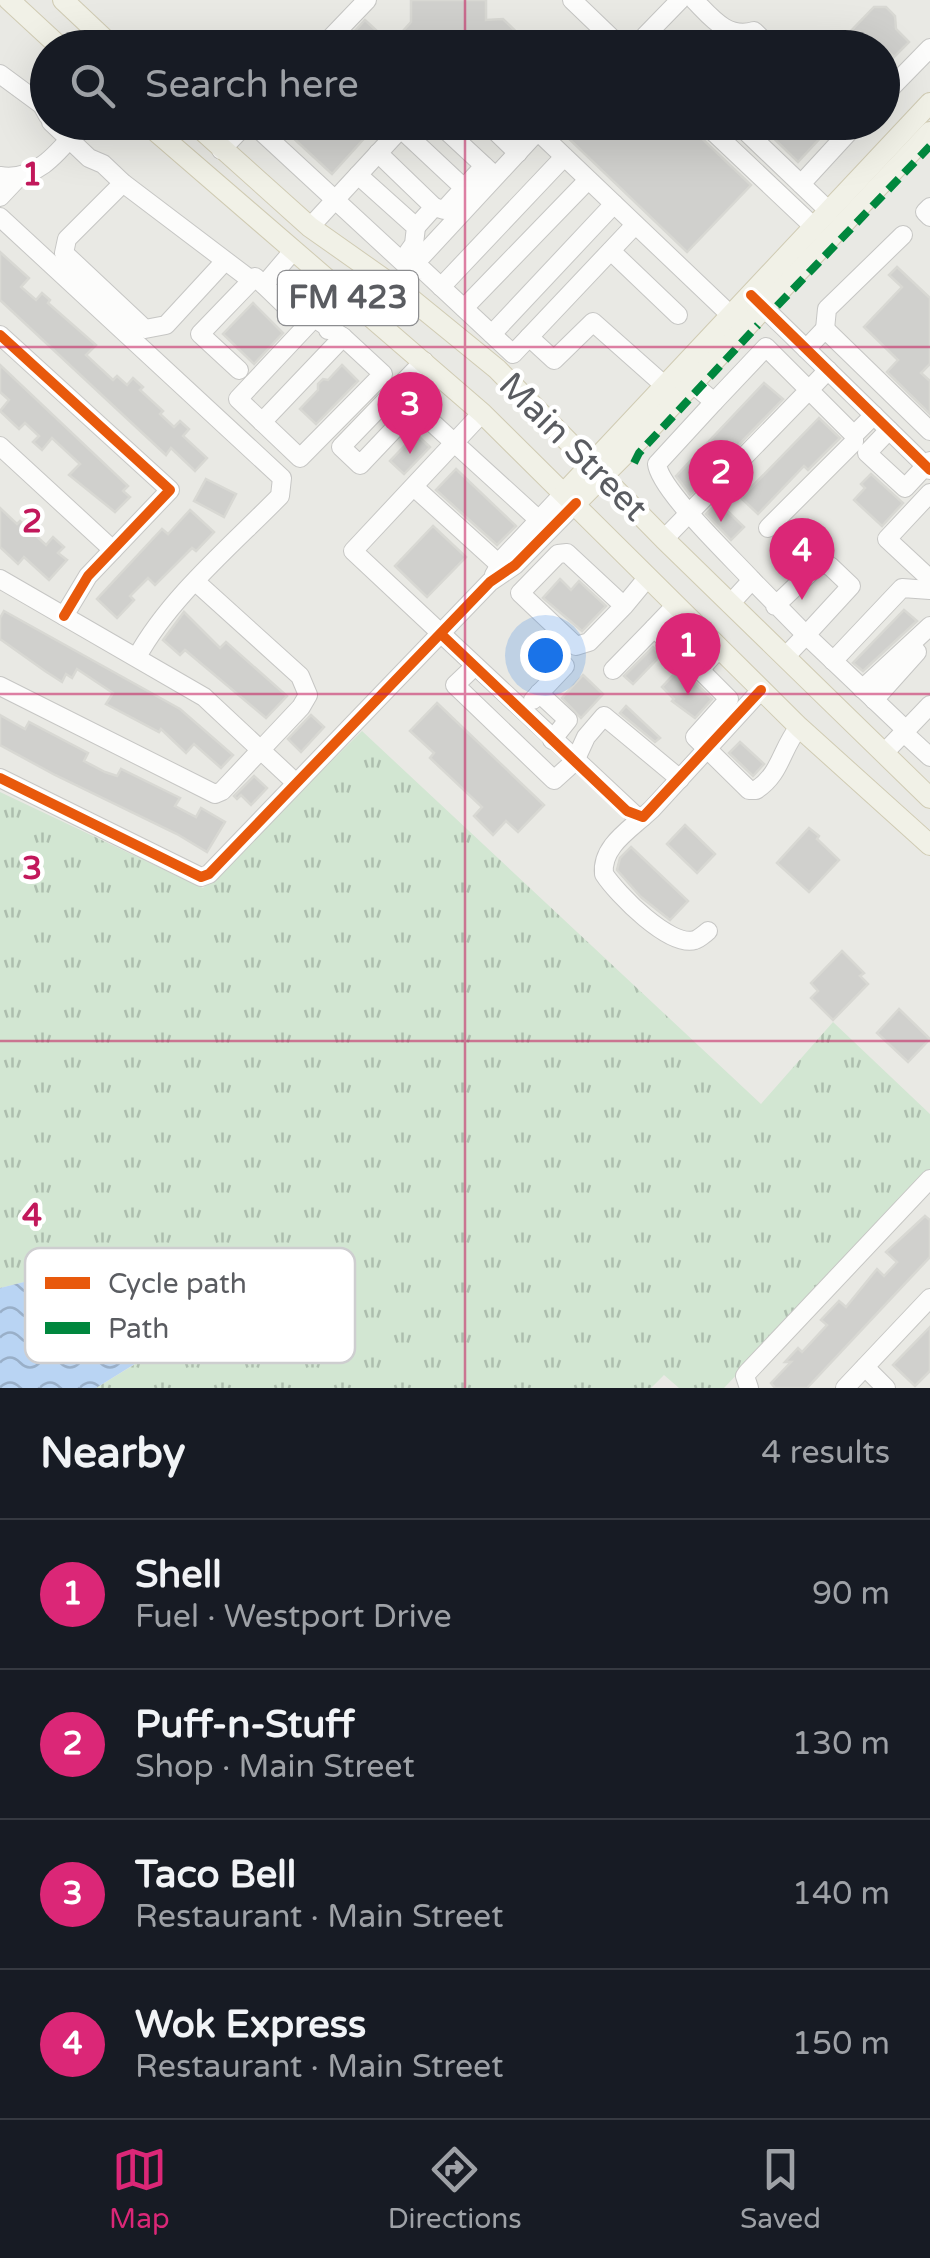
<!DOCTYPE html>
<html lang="en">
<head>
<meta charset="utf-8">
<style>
  body { margin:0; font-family:"Varela Round",sans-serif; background:#20242c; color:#f1f3f6 }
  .you { position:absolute; left:545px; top:655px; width:35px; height:35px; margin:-25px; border:8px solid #fff; border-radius:50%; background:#1a73e8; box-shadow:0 0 0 15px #1a73e833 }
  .badge { display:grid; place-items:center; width:65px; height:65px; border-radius:50%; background:#db2777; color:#fff; font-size:32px; font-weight:700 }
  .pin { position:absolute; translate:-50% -82px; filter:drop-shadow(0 2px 5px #0008) }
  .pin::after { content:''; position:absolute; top:52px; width:35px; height:30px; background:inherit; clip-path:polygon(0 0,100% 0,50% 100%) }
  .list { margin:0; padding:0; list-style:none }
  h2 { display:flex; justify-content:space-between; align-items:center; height:130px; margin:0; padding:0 40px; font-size:42px }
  h2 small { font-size:32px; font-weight:400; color:#9ea1a6 }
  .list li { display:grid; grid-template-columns:65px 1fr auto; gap:30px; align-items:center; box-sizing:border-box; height:150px; padding:0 40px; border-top:2px solid #363941 }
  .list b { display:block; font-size:38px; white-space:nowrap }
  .list p { margin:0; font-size:32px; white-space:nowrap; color:#9ea1a6 }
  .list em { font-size:32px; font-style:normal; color:#9ea1a6 }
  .icon { flex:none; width:55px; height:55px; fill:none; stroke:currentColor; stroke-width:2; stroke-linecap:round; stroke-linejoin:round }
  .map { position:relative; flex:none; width:930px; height:1388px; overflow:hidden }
  .search { position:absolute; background:#171b24; box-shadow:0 10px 40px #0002; left:30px; right:30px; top:30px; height:110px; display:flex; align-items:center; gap:25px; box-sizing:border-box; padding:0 35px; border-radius:55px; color:#9ea1a6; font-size:38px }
  .sheet { height:730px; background:#171b24 }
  nav { display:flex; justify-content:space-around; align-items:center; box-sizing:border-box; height:140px; border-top:2px solid #363941; background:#171b24; font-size:28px; color:#9ea1a6 }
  nav a { display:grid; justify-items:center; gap:5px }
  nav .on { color:#db2777 }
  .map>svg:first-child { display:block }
  .grass { fill:url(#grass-tufts) }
  .water { fill:url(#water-waves) }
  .building { fill:#d0d0cd; stroke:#d8d8d3; stroke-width:2.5 }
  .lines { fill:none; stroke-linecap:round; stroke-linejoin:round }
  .minor-casing { stroke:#c6c6c4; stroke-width:20 }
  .major-casing { stroke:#d0cbb3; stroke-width:22 }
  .minor { stroke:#fcfcfb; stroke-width:18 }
  .major { stroke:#f1f1e7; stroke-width:20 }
  .quiet { stroke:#00873e; stroke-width:8; stroke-dasharray:15 8; stroke-linecap:butt }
  .cycleway-casing { stroke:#fff; stroke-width:16 }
  .cycleway { stroke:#e8590c; stroke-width:10 }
  .grid { fill:none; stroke:#c2185b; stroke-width:2.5; stroke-opacity:0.55 }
  .labels { text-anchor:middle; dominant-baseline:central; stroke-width:9; stroke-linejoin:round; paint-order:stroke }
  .shield { fill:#fff; stroke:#8c8d90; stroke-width:2.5 }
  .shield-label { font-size:32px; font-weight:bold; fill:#5a5c61 }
  .street-label { font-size:35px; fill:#5a5c61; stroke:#fff }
  .key { fill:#fff; stroke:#ceced0; stroke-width:2.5 }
  .key-label { font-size:28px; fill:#5a5c61 }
  .grid-label { font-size:32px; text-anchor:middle; font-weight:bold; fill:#c2185b; stroke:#fff; stroke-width:9; stroke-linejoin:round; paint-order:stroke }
</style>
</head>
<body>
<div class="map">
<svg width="930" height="1388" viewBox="0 0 930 1388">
  <defs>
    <pattern id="grass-tufts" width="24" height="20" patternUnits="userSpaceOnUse" patternTransform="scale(2.5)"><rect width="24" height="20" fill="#d2e6d2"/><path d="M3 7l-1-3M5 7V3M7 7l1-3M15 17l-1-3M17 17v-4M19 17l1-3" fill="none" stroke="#adbeae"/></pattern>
    <pattern id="water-waves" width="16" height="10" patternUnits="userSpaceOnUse" patternTransform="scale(2.5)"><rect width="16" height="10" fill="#b9d4f3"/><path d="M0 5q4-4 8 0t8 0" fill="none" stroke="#99afc8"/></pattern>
  </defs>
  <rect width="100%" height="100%" fill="#e9e9e4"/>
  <polygon class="grass" points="362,731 761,1104 833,1022 930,1114 930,1172 724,1388 679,1388 664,1375 651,1388 96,1388 150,1355 32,1280 0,1288 0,792 203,888"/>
  <polygon class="water" points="115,1277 206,1306 180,1336 96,1388 0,1388 0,1288 32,1280"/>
  <g class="building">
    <polygon points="411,0 486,0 486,20 503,19 533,48 339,48 365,20 391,44 411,22"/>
    <polygon points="874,7 886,7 895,16 896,29 909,42 894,57 884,48 862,48 848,34"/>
    <polygon points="276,122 379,122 332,174"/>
    <polygon points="557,122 690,122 694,131 751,185 687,252 563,133"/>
    <polygon points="757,122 835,122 798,162"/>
    <polygon points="0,252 29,278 21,287 36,300 42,293 50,300 48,303 96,345 86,355 113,380 117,376 127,385 133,378 143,387 140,390 163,411 160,414 174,427 180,421 189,429 183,436 207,458 195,471 171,448 166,455 0,300"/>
    <polygon points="897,267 930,298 930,364 921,373 930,381 930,414 887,372 898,360 864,327 902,287 889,275"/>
    <polygon points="253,303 283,333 254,364 223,334"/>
    <polygon points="0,365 128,486 123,491 130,497 115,512 69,475 80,464 52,438 42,450 33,442 39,436 25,423 19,429 0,411 9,400 0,392"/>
    <polygon points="342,365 358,381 316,424 300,409 318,390 318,384 323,379 328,380"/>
    <polygon points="764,383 783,399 690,495 676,476"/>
    <polygon points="819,418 840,438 808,470 804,466 758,514 741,498"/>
    <polygon points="416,434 430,447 404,474 390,461"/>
    <polygon points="456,469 516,526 497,545 436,490"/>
    <polygon points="871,474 903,503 882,526 854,500 865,488 861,484"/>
    <polygon points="206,479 236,494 224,517 194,501"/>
    <polygon points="718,502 744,527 731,540 706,514"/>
    <polygon points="0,508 17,524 20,521 46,545 53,537 64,547 58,553 67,560 49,580 24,557 18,564 0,547"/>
    <polygon points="190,510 214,532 196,551 192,548 155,585 148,578 130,596 134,600 117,618 97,599 162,529 168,534"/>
    <polygon points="433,526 466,557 427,597 395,566"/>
    <polygon points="560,579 571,590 579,581 606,606 582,631 543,598"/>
    <polygon points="904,610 917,621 863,671 853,663"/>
    <polygon points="4,611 180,709 233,755 221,768 194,744 186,753 161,729 159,732 106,704 113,693 77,669 72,678 66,674 62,682 45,671 0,639 0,618"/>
    <polygon points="184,612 220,648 226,642 287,696 266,718 185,650 180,655 163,640"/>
    <polygon points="653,647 661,655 633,684 624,676"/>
    <polygon points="680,668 712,699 695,718 672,701 674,699 662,687"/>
    <polygon points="583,675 603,694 581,718 562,698"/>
    <polygon points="437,703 544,805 518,832 506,821 493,835 474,816 482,807 430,758 434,753 410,731"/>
    <polygon points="626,706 660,738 655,742 620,713"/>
    <polygon points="0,715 25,729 29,722 71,744 88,753 84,761 105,772 117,776 121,769 168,792 180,798 175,806 196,817 201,808 225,822 207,852 177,834 55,775 0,745"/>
    <polygon points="311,715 324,727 301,752 288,739"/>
    <polygon points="740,742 764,764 753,776 729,753"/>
    <polygon points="254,776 267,788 251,805 241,795 237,799 234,796"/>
    <polygon points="685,825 715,854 697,873 667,844"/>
    <polygon points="809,828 819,836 817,839 839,860 809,892 777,863"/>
    <polygon points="631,847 688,901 670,920 641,897 617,870 620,858"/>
    <polygon points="842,951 864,973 860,976 868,984 833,1020 811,998 818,991 811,983"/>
    <polygon points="899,1009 930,1039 908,1062 877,1033"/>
    <polygon points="925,1216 930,1220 930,1257 807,1388 775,1388 771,1383 791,1362 785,1362 798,1348 802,1352 827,1325 821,1320 839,1301 846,1307 877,1269 884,1276 897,1262 886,1252"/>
    <polygon points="930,1327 930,1371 915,1386 893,1365"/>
  </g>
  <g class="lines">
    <g class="minor-casing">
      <g id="minor">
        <polyline points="572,0 622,48"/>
        <path d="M694,0c18,18 33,39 60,31l17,17"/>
        <polyline points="321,48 367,0"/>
        <polyline points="658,48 645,36 680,0"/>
        <polyline points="0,74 42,105 48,116"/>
        <polyline points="882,97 930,48"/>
        <polyline points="51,122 89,158 103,164 123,183 251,280"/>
        <polyline points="251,122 410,269 423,270 513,354 635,225"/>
        <polyline points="437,122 492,173"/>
        <polyline points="486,122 518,153"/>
        <polyline points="528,122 741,325"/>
        <polyline points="703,122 814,227"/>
        <polyline points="736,122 829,211"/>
        <polyline points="401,129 464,188"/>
        <polyline points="221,150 248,122"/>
        <polyline points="378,153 434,207"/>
        <polyline points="358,175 416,227 414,244 402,261"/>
        <path d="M0,176c38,6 61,-27 84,-54"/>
        <polyline points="123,183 67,239 64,253 145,329 166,325 225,261"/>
        <polyline points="801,184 858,122"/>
        <polyline points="0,197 17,179"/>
        <polyline points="930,207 925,212 930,217"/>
        <path d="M0,217l282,261 -2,18c-47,48 -111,102 -143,161"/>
        <polyline points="310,227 407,122"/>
        <polyline points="416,227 434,207 444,210 484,166"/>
        <polyline points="611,251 678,315"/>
        <polyline points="410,269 537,132"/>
        <polyline points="264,285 293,313"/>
        <polyline points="441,287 564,157"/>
        <polyline points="755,299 930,470"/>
        <polyline points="464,308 588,180"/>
        <polygon points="314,318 343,337 383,374 300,458 238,399"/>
        <polyline points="825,329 827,309 903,235"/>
        <polyline points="328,330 352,301"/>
        <polyline points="492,334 614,204"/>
        <polyline points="0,335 170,490 88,576 64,616"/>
        <polyline points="529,337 554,360 593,322 664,385"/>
        <polyline points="806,349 825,329 930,431"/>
        <polyline points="239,370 200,334 255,277 264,285 293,251"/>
        <polyline points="828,370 809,390 854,435 874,415"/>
        <polyline points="396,389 415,407 360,465 341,447 424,361"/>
        <path d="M714,402l-57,62c3,26 75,94 95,116l-22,24"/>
        <polyline points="415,407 539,520"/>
        <polyline points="482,413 353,551 635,815 643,817 652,809 761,690"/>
        <polyline points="262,422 343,337"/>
        <polyline points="889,430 867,453 905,488 930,461"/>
        <polyline points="0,446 113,550"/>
        <polyline points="414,487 500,565"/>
        <polyline points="930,493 887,539 930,579"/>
        <polyline points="768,528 854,442 854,435"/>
        <polyline points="664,539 809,390 766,347 714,402 693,384"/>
        <polyline points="494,575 505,556 565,492"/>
        <polyline points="0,579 204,697 296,783"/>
        <polyline points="752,580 806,635 851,586 830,566 819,564 775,606"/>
        <polyline points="676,605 654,628 700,670 719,648"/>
        <polyline points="624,606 589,642 576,646 520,593 558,554 567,553 624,606 648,577"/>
        <polyline points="785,657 806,635 906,730"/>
        <polyline points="833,661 902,588 930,590"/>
        <polyline points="475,666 455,685 554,780 575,761 586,737 604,716 680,779"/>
        <polyline points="613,670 654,628"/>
        <path d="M700,670l29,29 -34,38 54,53h7c25,-16 25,-41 43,-63"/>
        <polyline points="0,686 215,794 222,791 301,707 308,695 300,676 196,582"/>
        <polyline points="862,689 930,626"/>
        <polyline points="539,693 568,720 552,740"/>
        <polyline points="533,700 565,666"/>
        <polyline points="874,700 917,652"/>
        <polyline points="904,733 930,757"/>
        <polyline points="884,753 930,705"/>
        <polyline points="0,778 201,877 209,874 490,582 515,565 576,503"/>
        <path d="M643,817c-17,15 -42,32 -39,57 13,20 66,74 91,66 2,0 11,-7 13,-9"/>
        <polyline points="865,1367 886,1388"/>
        <polyline points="749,1388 745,1376 748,1372 930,1179"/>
        <polyline points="845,1388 930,1298"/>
      </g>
    </g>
    <g class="major-casing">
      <g id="major">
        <polyline points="9,0 61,48"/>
        <polyline points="63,0 114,48"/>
        <polyline points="145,122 482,413 799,727 930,845"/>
        <polyline points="193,122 310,227 405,294 497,369 664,539 930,798"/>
        <polyline points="565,492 930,103"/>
        <polyline points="576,503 645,434 930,132"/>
      </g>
    </g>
    <use href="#minor" class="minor"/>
    <use href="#major" class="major"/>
    <g class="quiet">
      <polyline points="777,306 930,146"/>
      <polyline points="634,463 639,453 758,325"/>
    </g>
    <g class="cycleway-casing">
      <g id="cycleway">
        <polyline points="751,295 930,470"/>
        <polyline points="0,335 170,490 88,576 64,616"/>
        <polyline points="441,634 627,811 643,817 761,690"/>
        <polyline points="0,778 201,877 209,874 490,582 515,565 576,503"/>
      </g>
    </g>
    <use href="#cycleway" class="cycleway"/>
  </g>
  <path class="grid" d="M465,0v48M465,122v1266M0,347h930M0,694h930M0,1041h930"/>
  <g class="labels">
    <rect class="shield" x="278" y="271" width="140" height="54" rx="8"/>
    <g class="shield-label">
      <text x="348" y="298">FM 423</text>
    </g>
    <g class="street-label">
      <text transform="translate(573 447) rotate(45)">Main Street</text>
    </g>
  </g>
  <rect x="25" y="1248" width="330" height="115" rx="15" class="key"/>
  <rect x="45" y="1277" width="45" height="12" fill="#e8590c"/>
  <rect x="45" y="1322" width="45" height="12" fill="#00873e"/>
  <g class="key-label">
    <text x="108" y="1293">Cycle path</text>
    <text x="108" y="1338">Path</text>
  </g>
  <g class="grid-label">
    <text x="32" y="185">1</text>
    <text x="32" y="532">2</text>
    <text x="32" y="879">3</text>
    <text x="32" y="1226">4</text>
  </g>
</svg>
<div class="you"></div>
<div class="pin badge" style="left:688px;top:695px">1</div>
<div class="pin badge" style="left:721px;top:522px">2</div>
<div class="pin badge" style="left:410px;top:454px">3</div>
<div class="pin badge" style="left:802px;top:600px">4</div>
<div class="search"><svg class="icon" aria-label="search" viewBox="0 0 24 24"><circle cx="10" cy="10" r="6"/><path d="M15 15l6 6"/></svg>Search here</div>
</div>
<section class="sheet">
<h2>Nearby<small>4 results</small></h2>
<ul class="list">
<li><span class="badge">1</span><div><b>Shell</b><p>Fuel · Westport Drive</p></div><em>90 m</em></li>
<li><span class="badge">2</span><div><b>Puff-n-Stuff</b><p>Shop · Main Street</p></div><em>130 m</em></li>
<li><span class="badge">3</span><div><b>Taco Bell</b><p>Restaurant · Main Street</p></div><em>140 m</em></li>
<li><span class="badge">4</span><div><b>Wok Express</b><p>Restaurant · Main Street</p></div><em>150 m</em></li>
</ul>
</section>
<nav>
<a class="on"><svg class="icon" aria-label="map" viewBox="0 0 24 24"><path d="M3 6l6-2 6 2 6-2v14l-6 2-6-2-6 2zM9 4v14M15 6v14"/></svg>Map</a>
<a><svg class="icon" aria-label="directions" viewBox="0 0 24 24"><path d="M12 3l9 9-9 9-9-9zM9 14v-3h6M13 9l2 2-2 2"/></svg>Directions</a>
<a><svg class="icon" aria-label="saved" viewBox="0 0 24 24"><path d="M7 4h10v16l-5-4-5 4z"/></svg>Saved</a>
</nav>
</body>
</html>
